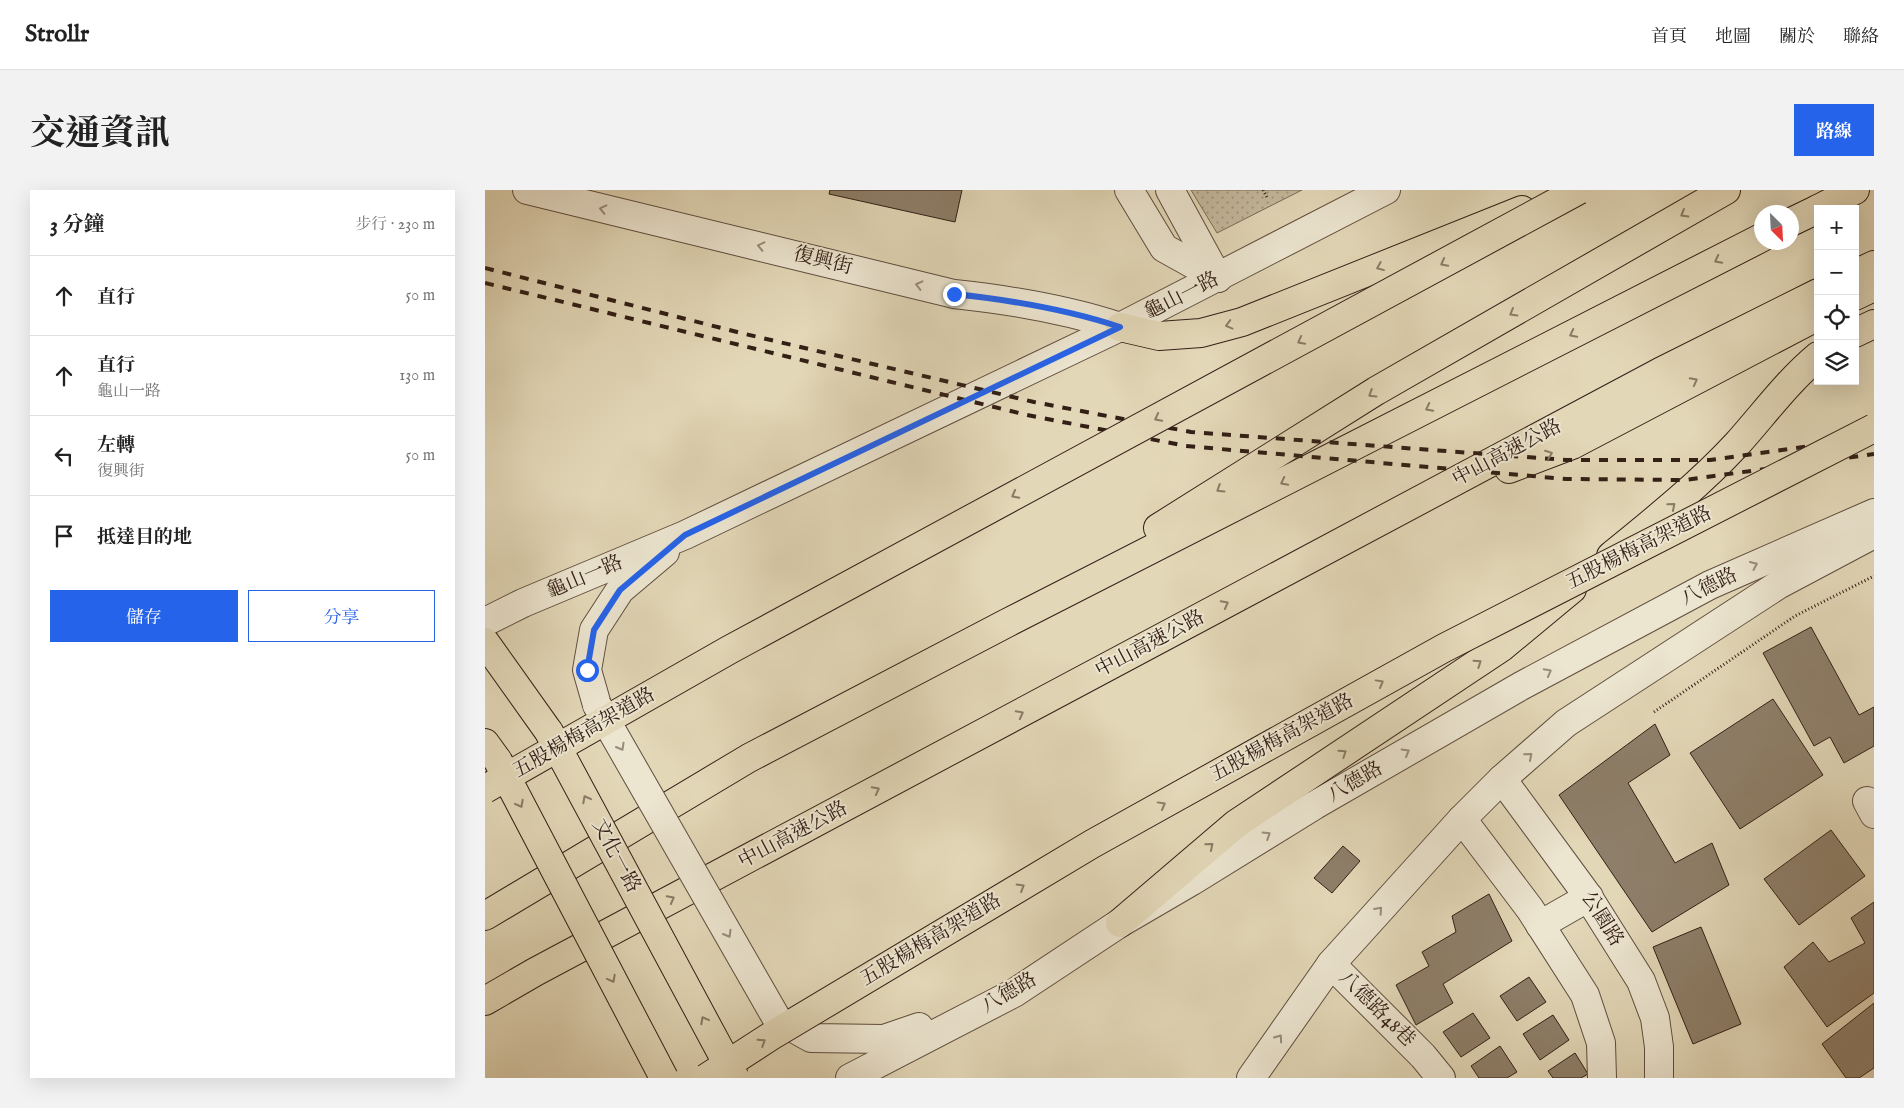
<!DOCTYPE html>
<html lang="zh-TW">
<head>
<meta charset="utf-8">
<style>
  body { margin:0; font-family:"IM FELL English","Noto Serif TC",serif; background:#f2f2f2; color:#222 }
  .controls { position:absolute; right:15px; top:15px; display:grid; overflow:hidden; border-radius:0px; box-shadow:0 5px 20px #0002 }
  .controls button { width:45px; height:45px; display:grid; place-items:center; padding:0; border:0; border-bottom:1px solid #e0e0e0; background:#fff; color:#222; font:25px sans-serif }
  .compass { position:absolute; left:1269px; top:15px; width:45px; height:45px; border-radius:50%; background:#fff; box-shadow:0 5px 20px #0002; rotate:156deg }
  .stop { position:absolute; width:15px; height:15px; margin:-11px; border:4px solid #2563eb; border-radius:50%; background:#fff }
  .stop.end { background:#2563eb; border-color:#fff; box-shadow:0 1px 5px #0008 }
  .list { margin:0; padding:0; list-style:none }
  h2 { display:flex; justify-content:space-between; align-items:center; height:65px; margin:0; padding:0 20px; font-size:21px }
  h2 small { font-size:16px; font-weight:400; color:#767676 }
  .list li { display:grid; grid-template-columns:32px 1fr auto; gap:15px; align-items:center; box-sizing:border-box; height:80px; padding:0 20px; border-top:1px solid #e0e0e0 }
  .list b { display:block; font-size:19px; white-space:nowrap }
  .list p { margin:0; font-size:16px; white-space:nowrap; color:#767676 }
  .list em { font-size:16px; font-style:normal; color:#767676 }
  .actions { display:flex; gap:10px; padding:15px 20px }
  .actions a { flex:1; padding:11px 0; border:1px solid #2563eb; border-radius:0px; text-align:center; font-size:18px; color:#2563eb }
  .actions .main { background:#2563eb; color:#fff }
  .icon { flex:none; width:28px; height:28px; fill:none; stroke:currentColor; stroke-width:2; stroke-linecap:round; stroke-linejoin:round }
  .map { position:relative; flex:none; width:1389px; height:888px; overflow:hidden; border-radius:0px }
  header { display:flex; align-items:center; gap:30px; box-sizing:border-box; height:70px; padding:0 25px; background:#fff; border-bottom:1px solid #e0e0e0 }
  header strong { font-size:24px }
  nav { display:flex; gap:28px; margin-inline-start:auto; font-size:18px }
  .intro { display:flex; align-items:center; justify-content:space-between; box-sizing:border-box; height:120px; padding:0 30px }
  h1 { margin:0; font-size:35px }
  .button { padding:12px 22px; border-radius:0px; background:#2563eb; color:#fff; font-size:18px; font-weight:700 }
  main { display:flex; gap:30px; padding:0 30px }
  aside { flex:1; background:#fff; border-radius:0px; box-shadow:0 5px 20px #0002 }
  .map>svg:first-child { display:block }
  .grass { fill:url(#grass-dots); stroke:#7c6c59 }
  .building { fill:#8e7f6a; stroke:#331f16 }
  .lines { fill:none; stroke-linecap:round; stroke-linejoin:round }
  .minor-casing { stroke:#5f4d3e; stroke-width:30 }
  .major-casing { stroke:#331f16; stroke-width:30 }
  .highway-casing { stroke:#331f16; stroke-width:30 }
  .path { stroke:#331f16; stroke-width:3; stroke-dasharray:1 2.5; stroke-linecap:butt }
  .minor { stroke:#ece5d0; stroke-width:28 }
  .major { stroke:#e2d7b7; stroke-width:28 }
  .highway { stroke:#e2d7b7; stroke-width:28 }
  .rail { stroke:#331f16; stroke-width:4; stroke-dasharray:9 9; stroke-linecap:butt }
  .minor-bridge-casing { stroke:#5f4d3e; stroke-width:30; stroke-linecap:butt }
  .major-bridge-casing { stroke:#331f16; stroke-width:30; stroke-linecap:butt }
  .highway-bridge-casing { stroke:#331f16; stroke-width:30; stroke-linecap:butt }
  .minor-bridge { stroke:#ece5d0; stroke-width:28 }
  .major-bridge { stroke:#e2d7b7; stroke-width:28 }
  .highway-bridge { stroke:#e2d7b7; stroke-width:28 }
  .oneway { stroke:#998c7c }
  .oneway2 { stroke:#8a7b66 }
  .route { stroke:#2563eb; stroke-width:6 }
  .labels { text-anchor:middle; dominant-baseline:central; stroke-width:4; stroke-linejoin:round; paint-order:stroke }
  .street-label { font-size:20px; fill:#331f16; stroke:#ece5d0 }
</style>
</head>
<body>
<header>
<strong>Strollr</strong>
<nav><a>首頁</a><a>地圖</a><a>關於</a><a>聯絡</a></nav>
</header>
<div class="intro"><h1>交通資訊</h1><a class="button">路線</a></div>
<main>
<aside>
<h2>3 分鐘<small>步行 · 230 m</small></h2>
<ul class="list">
<li><svg class="icon" aria-label="ahead" viewBox="0 0 24 24"><path d="M12 20V5M6 11l6-6 6 6"/></svg><div><b>直行</b></div><em>50 m</em></li>
<li><svg class="icon" aria-label="ahead" viewBox="0 0 24 24"><path d="M12 20V5M6 11l6-6 6 6"/></svg><div><b>直行</b><p>龜山一路</p></div><em>130 m</em></li>
<li><svg class="icon" aria-label="left" viewBox="0 0 24 24"><path d="M17 20v-9H6M10 6l-5 5 5 5"/></svg><div><b>左轉</b><p>復興街</p></div><em>50 m</em></li>
<li><svg class="icon" aria-label="arrive" viewBox="0 0 24 24"><path d="M6 21V4h12l-3 4 3 4H6"/></svg><div><b>抵達目的地</b></div></li>
</ul>
<div class="actions"><a class="main">儲存</a><a>分享</a></div>
</aside>
<div class="map">
<svg width="1389" height="888" viewBox="0 0 1389 888">
  <defs>
    <pattern id="grass-dots" width="8" height="8" patternUnits="userSpaceOnUse" patternTransform="scale(1.25)"><rect width="8" height="8" fill="#c4b89c"/><path d="M2 2h.1M6 6h.1" fill="none" stroke="#a0957e" stroke-width="1.8" stroke-linecap="round"/></pattern>
  </defs>
  <rect width="100%" height="100%" fill="#e2d7b7"/>
  <filter id="stains"><feTurbulence type="fractalNoise" baseFrequency=".004" numOctaves="4"/><feColorMatrix values="0 0 0 0 .2 0 0 0 0 .09 0 0 0 0 .02 0 0 0 .5 -.17"/></filter>
  <radialGradient id="worn" r=".72"><stop offset=".6" stop-color="#630" stop-opacity="0"/><stop offset="1" stop-color="#630" stop-opacity=".3"/></radialGradient>
  <polygon class="grass" points="706,0 817,0 732,43"/>
  <g class="building">
    <polygon points="345,0 477,0 470,32 344,4"/>
    <polygon points="1326,437 1374,525 1389,517 1389,556 1359,573 1345,547 1329,556 1278,463"/>
    <polygon points="1288,509 1338,585 1255,639 1205,563"/>
    <polygon points="1170,534 1185,565 1143,593 1190,673 1227,653 1244,695 1167,742 1074,605"/>
    <polygon points="1346,640 1380,686 1314,735 1279,689"/>
    <polygon points="858,656 875,671 847,703 829,688"/>
    <polygon points="1004,704 1027,751 958,794 968,813 931,835 911,795 944,776 937,762 971,742 967,726"/>
    <polygon points="1389,712 1389,803 1342,837 1299,777 1328,752 1344,772 1380,753 1366,728"/>
    <polygon points="1216,737 1256,834 1208,854 1168,757"/>
    <polygon points="1044,787 1061,812 1032,831 1015,806"/>
    <polygon points="1389,813 1389,878 1374,888 1361,888 1337,854"/>
    <polygon points="988,823 1005,848 976,867 958,842"/>
    <polygon points="1068,825 1084,850 1055,870 1038,844"/>
    <polygon points="1015,856 1032,882 1022,888 994,888 986,876"/>
    <polygon points="1090,863 1103,884 1096,888 1068,888 1063,881"/>
  </g>
  <g class="lines">
    <g class="minor-casing">
      <g id="minor">
        <path d="M42,0l427,104c57,6 112,15 166,33"/>
        <polyline points="644,0 679,58 733,88"/>
        <polyline points="685,0 733,88"/>
        <polyline points="0,432 38,413 200,345 635,137 901,0"/>
        <polyline points="112,515 102,480 109,440 135,400 180,362"/>
        <polyline points="1017,589 1100,702 1156,791 1170,828 1174,857 1174,888"/>
        <polyline points="1382,611 1389,624"/>
        <polyline points="977,629 1045,719 1100,805 1116,853 1117,888"/>
        <polyline points="1055,735 1104,707"/>
        <polyline points="846,774 938,866 956,888"/>
        <polyline points="292,829 326,848 399,849 434,837"/>
        <polyline points="365,888 529,803 635,733 707,691 830,615 1036,496 1225,395 1389,323"/>
        <polyline points="766,888 846,774 977,629 1017,589 1081,533 1293,395 1389,344"/>
      </g>
    </g>
    <g class="major-casing">
      <g id="major">
        <polyline points="0,452 64,542"/>
        <polyline points="0,553 13,571"/>
      </g>
    </g>
    <g class="highway-casing">
      <g id="highway">
        <polyline points="1333,19 1370,0"/>
        <polyline points="1306,32 1333,19"/>
        <polyline points="1370,84 1389,75"/>
        <polyline points="1370,106 1389,97"/>
        <polyline points="635,137 674,146 716,143 757,132 1037,20"/>
        <polyline points="1370,143 1389,134"/>
        <polyline points="1024,279 1087,255 1333,126"/>
        <polyline points="673,338 891,201 1241,0"/>
        <path d="M1126,366c43,-35 88,-71 126,-112 27,-30 50,-62 81,-88"/>
        <polyline points="0,726 264,568 522,433 1276,48"/>
        <polyline points="635,733 751,634 1017,457 1087,399"/>
        <polyline points="0,811 50,782 1175,182 1333,103"/>
      </g>
    </g>
    <g class="path">
      <polyline points="778,0 783,9"/>
      <polyline points="1169,522 1310,426 1389,386"/>
    </g>
    <use href="#minor" class="minor"/>
    <use href="#major" class="major"/>
    <use href="#highway" class="highway"/>
    <g class="rail">
      <polyline points="0,78 256,143 549,212 706,242 1081,270 1225,270 1389,247"/>
      <polyline points="0,93 542,225 701,256 1081,289 1200,290 1389,264"/>
    </g>
    <g class="minor-bridge-casing">
      <polyline id="minor-bridge" points="112,515 292,829"/>
    </g>
    <g class="major-bridge-casing">
      <g id="major-bridge">
        <polyline points="64,542 250,888"/>
        <polyline points="13,571 179,888"/>
      </g>
    </g>
    <g class="highway-bridge-casing">
      <g id="highway-bridge">
        <polyline points="0,599 244,460 1094,0"/>
        <polyline points="221,888 286,846 607,654 959,458 1389,238"/>
      </g>
    </g>
    <use href="#minor-bridge" class="minor-bridge"/>
    <use href="#major-bridge" class="major-bridge"/>
    <use href="#highway-bridge" class="highway-bridge"/>
  </g>
  <defs><path id="oneway-chevron" d="M-2-3.5L2.5 0L-2 3.5" fill="none" stroke-width="1.6" stroke-linecap="round" stroke-linejoin="round" transform="scale(1.25)"/></defs>
  <g class="oneway">
    <use href="#oneway-chevron" transform="translate(118 19) rotate(-167)"/>
    <use href="#oneway-chevron" transform="translate(276 56) rotate(-167)"/>
    <use href="#oneway-chevron" transform="translate(434 95) rotate(-166)"/>
    <use href="#oneway-chevron" transform="translate(1269 375) rotate(-24)"/>
    <use href="#oneway-chevron" transform="translate(1063 482) rotate(-28)"/>
    <use href="#oneway-chevron" transform="translate(136 557) rotate(60)"/>
    <use href="#oneway-chevron" transform="translate(921 562) rotate(-30)"/>
    <use href="#oneway-chevron" transform="translate(1044 566) rotate(-41)"/>
    <use href="#oneway-chevron" transform="translate(782 645) rotate(-32)"/>
    <use href="#oneway-chevron" transform="translate(894 720) rotate(-48)"/>
    <use href="#oneway-chevron" transform="translate(243 744) rotate(60)"/>
    <use href="#oneway-chevron" transform="translate(794 848) rotate(-55)"/>
  </g>
  <g class="oneway2">
    <use href="#oneway-chevron" transform="translate(1199 24) rotate(150)"/>
    <use href="#oneway-chevron" transform="translate(1233 70) rotate(153)"/>
    <use href="#oneway-chevron" transform="translate(959 73) rotate(152)"/>
    <use href="#oneway-chevron" transform="translate(895 77) rotate(158)"/>
    <use href="#oneway-chevron" transform="translate(1028 123) rotate(150)"/>
    <use href="#oneway-chevron" transform="translate(744 135) rotate(165)"/>
    <use href="#oneway-chevron" transform="translate(1088 144) rotate(153)"/>
    <use href="#oneway-chevron" transform="translate(816 151) rotate(152)"/>
    <use href="#oneway-chevron" transform="translate(1209 191) rotate(-28)"/>
    <use href="#oneway-chevron" transform="translate(887 204) rotate(148)"/>
    <use href="#oneway-chevron" transform="translate(944 218) rotate(153)"/>
    <use href="#oneway-chevron" transform="translate(673 228) rotate(152)"/>
    <use href="#oneway-chevron" transform="translate(1064 264) rotate(-21)"/>
    <use href="#oneway-chevron" transform="translate(799 292) rotate(153)"/>
    <use href="#oneway-chevron" transform="translate(735 299) rotate(148)"/>
    <use href="#oneway-chevron" transform="translate(530 305) rotate(152)"/>
    <use href="#oneway-chevron" transform="translate(1187 316) rotate(-40)"/>
    <use href="#oneway-chevron" transform="translate(740 414) rotate(-28)"/>
    <use href="#oneway-chevron" transform="translate(993 473) rotate(-34)"/>
    <use href="#oneway-chevron" transform="translate(895 493) rotate(-29)"/>
    <use href="#oneway-chevron" transform="translate(535 524) rotate(-28)"/>
    <use href="#oneway-chevron" transform="translate(858 563) rotate(-34)"/>
    <use href="#oneway-chevron" transform="translate(391 600) rotate(-28)"/>
    <use href="#oneway-chevron" transform="translate(101 609) rotate(-118)"/>
    <use href="#oneway-chevron" transform="translate(35 614) rotate(62)"/>
    <use href="#oneway-chevron" transform="translate(677 615) rotate(-29)"/>
    <use href="#oneway-chevron" transform="translate(725 656) rotate(-40)"/>
    <use href="#oneway-chevron" transform="translate(536 697) rotate(-31)"/>
    <use href="#oneway-chevron" transform="translate(186 709) rotate(-28)"/>
    <use href="#oneway-chevron" transform="translate(127 789) rotate(62)"/>
    <use href="#oneway-chevron" transform="translate(219 830) rotate(-118)"/>
    <use href="#oneway-chevron" transform="translate(277 852) rotate(-33)"/>
  </g>
  <g class="lines">
    <path class="route" d="M102,480l7,-40 26,-40 65,-55 435,-208c-54,-18 -109,-27 -166,-33"/>
  </g>
  <g class="labels">
    <g class="street-label">
      <text transform="translate(338 71) rotate(14)">復興街</text>
      <text transform="translate(697 106) rotate(-27)">龜山一路</text>
      <text transform="translate(1022 263) rotate(-28)">中山高速公路</text>
      <text transform="translate(1154 358) rotate(-27)">五股楊梅高架道路</text>
      <text transform="translate(100 387) rotate(-23)">龜山一路</text>
      <text transform="translate(1224 397) rotate(-26)">八德路</text>
      <text transform="translate(665 454) rotate(-28)">中山高速公路</text>
      <text transform="translate(99 543) rotate(-30)">五股楊梅高架道路</text>
      <text transform="translate(797 548) rotate(-29)">五股楊梅高架道路</text>
      <text transform="translate(870 592) rotate(-30)">八德路</text>
      <text transform="translate(308 645) rotate(-28)">中山高速公路</text>
      <text transform="translate(131 666) rotate(62)">文化一路</text>
      <text transform="translate(1117 729) rotate(58)">公園路</text>
      <text transform="translate(446 750) rotate(-31)">五股楊梅高架道路</text>
      <text transform="translate(524 803) rotate(-30)">八德路</text>
      <text transform="translate(892 819) rotate(45)">八德路48巷</text>
    </g>
  </g>
  <rect width="100%" height="100%" filter="url(#stains)"/>
  <rect width="100%" height="100%" fill="url(#worn)"/>
</svg>
<div class="controls">
<button>+</button>
<button>−</button>
<button><svg class="icon" aria-label="locate" viewBox="0 0 24 24"><circle cx="12" cy="12" r="6"/><path d="M12 2v4M12 18v4M2 12h4M18 12h4"/></svg></button>
<button><svg class="icon" aria-label="layers" viewBox="0 0 24 24"><path d="M12 4l9 5-9 5-9-5zM3 14l9 5 9-5"/></svg></button>
</div>
<svg class="compass" viewBox="-18 -18 36 36"><path d="M0-13l5 13h-10z" fill="#e53935"/><path d="M0 13l5-13h-10z" fill="#767676"/></svg>
<div class="stop" style="left:102px;top:480px"></div>
<div class="stop end" style="left:469px;top:104px"></div>
</div>
</main>
</body>
</html>
